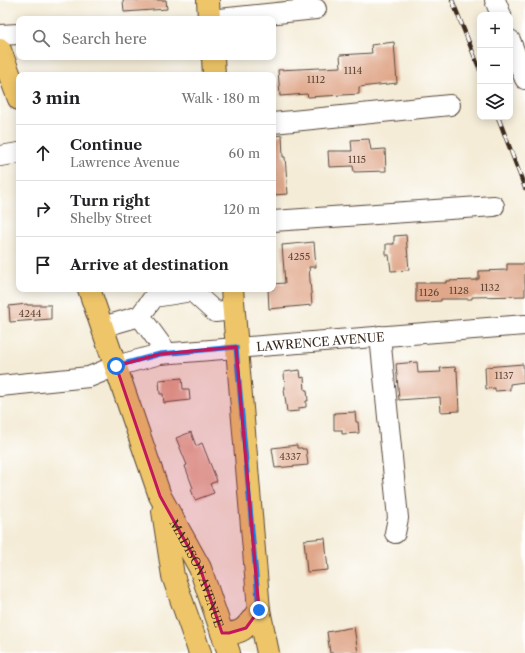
<!DOCTYPE html>
<html lang="en">
<head>
<meta charset="utf-8">
<style>
  body { margin:0; font-family:"Libre Caslon Text",serif; background:#f2f2f2; color:#202124 }
  .controls { position:absolute; right:12px; top:12px; display:grid; overflow:hidden; border-radius:8px; box-shadow:0 2px 10px #0003 }
  .controls button { width:36px; height:36px; display:grid; place-items:center; padding:0; border:0; border-bottom:1px solid #e0e0e0; background:#fff; color:#202124; font:20px sans-serif }
  .stop { position:absolute; width:12px; height:12px; margin:-9px; border:3px solid #1a73e8; border-radius:50%; background:#fff }
  .stop.end { background:#1a73e8; border-color:#fff; box-shadow:0 1px 4px #0008 }
  .list { margin:0; padding:0; list-style:none }
  h2 { display:flex; justify-content:space-between; align-items:center; height:52px; margin:0; padding:0 16px; font-size:17px }
  h2 small { font-size:13px; font-weight:400; color:#757577 }
  .list li { display:grid; grid-template-columns:26px 1fr auto; gap:12px; align-items:center; box-sizing:border-box; height:56px; padding:0 16px; border-top:1px solid #e0e0e0 }
  .list b { display:block; font-size:15px; white-space:nowrap }
  .list p { margin:0; font-size:13px; white-space:nowrap; color:#757577 }
  .list em { font-size:13px; font-style:normal; color:#757577 }
  .icon { flex:none; width:22px; height:22px; fill:none; stroke:currentColor; stroke-width:2; stroke-linecap:round; stroke-linejoin:round }
  .map { position:relative; flex:none; width:525px; height:653px; overflow:hidden }
  .search { position:absolute; background:#fff; box-shadow:0 2px 10px #0003; left:16px; top:16px; width:260px; height:44px; display:flex; align-items:center; gap:10px; box-sizing:border-box; padding:0 14px; border-radius:8px; color:#757577; font-size:15px }
  .panel { position:absolute; background:#fff; box-shadow:0 2px 10px #0003; left:16px; top:72px; width:260px; height:220px; border-radius:8px }
  .map>svg:first-child { display:block }
  .building { fill:#e0a78a }
  .lines { fill:none; stroke-linecap:round; stroke-linejoin:round }
  .minor-casing { stroke:#57473a; stroke-width:22 }
  .major-casing { stroke:#57473a; stroke-width:24 }
  .minor { stroke:#fff; stroke-width:20 }
  .major { stroke:#eec569; stroke-width:22 }
  .rail-casing { stroke:#3b2a1e; stroke-width:4.5 }
  .rail { stroke:#fff; stroke-width:3; stroke-dasharray:9; stroke-linecap:butt }
  .route { stroke:#1a73e8; stroke-width:5 }
  .marked { fill:#c2185b; fill-opacity:0.2; stroke:#c2185b; stroke-width:3; stroke-linejoin:round }
  .labels { text-anchor:middle; dominant-baseline:central; stroke-width:4; stroke-linejoin:round; paint-order:stroke }
  .number-label { font-size:10px; fill:#644939 }
  .street-label { font-size:12px; fill:#3b2a1e; stroke:#fff }
</style>
</head>
<body>
<div class="map">
<svg width="525" height="653" viewBox="0 0 525 653">
  <rect width="100%" height="100%" fill="#fff"/>
  <filter id="ink" filterUnits="userSpaceOnUse"><feTurbulence type="fractalNoise" baseFrequency=".025" numOctaves="2"/><feDisplacementMap in="SourceGraphic" scale="8" xChannelSelector="R" yChannelSelector="G"/><feConvolveMatrix kernelMatrix="1 2 1 2 8 2 1 2 1" color-interpolation-filters="sRGB"/></filter>
  <filter id="wash" filterUnits="userSpaceOnUse"><feTurbulence type="fractalNoise" baseFrequency=".012" numOctaves="4" result="noise"/><feDisplacementMap in="SourceGraphic" scale="16" xChannelSelector="R" yChannelSelector="G"/><feGaussianBlur stdDeviation="0.9" result="paint"/><feColorMatrix in="noise" values="0 0 0 0 0 0 0 0 0 0 0 0 0 0 0 0 0 1.4 0 .05"/><feComposite in="paint" operator="in"/></filter>
  <g filter="url(#wash)">
    <rect width="100%" height="100%" fill="#f4ecd7"/>
    <g id="blocks">
      <g class="building">
        <polygon points="123,0 166,0 167,9 124,12"/>
        <polygon points="394,42 397,83 359,87 359,94 308,97 307,94 280,96 278,70 341,67 340,55 372,53 371,45"/>
        <polygon points="282,135 283,157 285,157 288,194 273,195 273,136"/>
        <polygon points="369,139 371,150 385,149 386,171 354,172 353,166 329,167 328,151 352,151 351,140"/>
        <polygon points="406,235 409,270 391,271 389,255 386,255 386,244 394,244 394,236"/>
        <polygon points="314,242 316,267 309,267 312,305 269,309 268,289 273,289 273,284 285,283 282,245"/>
        <polygon points="507,264 525,264 525,296 472,297 472,299 441,299 441,301 416,302 416,283 446,283 446,281 477,280 477,279 479,279 479,271 507,270"/>
        <polygon points="27,304 27,305 51,305 51,319 10,322 9,306"/>
        <polygon points="417,362 418,373 441,372 440,368 455,367 456,371 457,370 459,411 441,412 440,397 399,400 396,364"/>
        <polygon points="523,364 524,382 510,384 510,390 495,391 495,388 486,389 485,367"/>
        <polygon points="300,370 301,378 304,377 305,390 307,390 308,401 306,401 306,407 299,408 299,411 287,412 284,389 285,389 284,372"/>
        <polygon points="182,378 183,389 189,389 190,400 164,403 163,394 160,394 159,380"/>
        <polygon points="355,412 356,422 358,422 359,433 342,434 342,430 334,430 334,413"/>
        <polygon points="191,432 196,446 202,443 217,481 210,484 214,493 195,500 191,489 193,488 185,466 187,465 176,438"/>
        <polygon points="297,445 297,448 302,448 302,449 306,449 308,465 275,468 272,448"/>
        <polygon points="325,538 328,570 307,572 304,540"/>
        <polygon points="354,627 358,653 330,653 327,632"/>
      </g>
    </g>
  </g>
  <g filter="url(#ink)">
    <use href="#blocks" fill-opacity="0" stroke="#57473a" stroke-width="1"/>
    <g class="lines">
      <g class="minor-casing">
        <g id="minor">
          <polyline points="495,0 501,15"/>
          <polyline points="219,19 316,9"/>
          <polyline points="0,35 19,34"/>
          <polyline points="510,40 525,79"/>
          <polyline points="273,123 450,105"/>
          <polyline points="0,156 19,153"/>
          <polyline points="273,221 494,206"/>
          <polyline points="140,316 167,353"/>
          <polyline points="102,327 140,316 154,297 192,291 215,312 233,310"/>
          <polyline points="380,336 398,518 395,533"/>
          <path id="s1" d="M0,386l89,-9 27,-11 44,-12 365,-29"/>
        </g>
      </g>
      <g class="major-casing">
        <g id="major">
          <polyline points="208,0 209,19"/>
          <polyline points="0,50 19,99"/>
          <polyline points="213,57 214,75"/>
          <path id="s2" d="M89,289l71,207 40,72 29,85"/>
          <polyline points="232,289 259,610 268,653"/>
          <polyline points="163,511 173,576 200,653"/>
          <path d="M222,633c22,2 25,-7 37,-23"/>
        </g>
      </g>
      <use href="#minor" class="minor"/>
      <use href="#major" class="major"/>
      <g class="rail-casing">
        <g id="rail">
          <polyline points="452,0 480,70"/>
          <polyline points="498,117 525,188"/>
        </g>
      </g>
      <use href="#rail" class="rail"/>
    </g>
  </g>
  <g class="lines" filter="url(#ink)">
    <polyline class="route" points="116,366 160,354 236,347 259,610"/>
  </g>
  <path class="marked" d="M236,347l23,263 -13,18 -17,5h-7l-22,-65 -40,-72 -44,-130 44,-12z"/>
  <g class="labels">
    <g class="number-label">
      <text x="353" y="70">1114</text>
      <text x="316" y="79">1112</text>
      <text x="357" y="159">1115</text>
      <text x="299" y="256">4255</text>
      <text x="490" y="287">1132</text>
      <text x="459" y="290">1128</text>
      <text x="429" y="292">1126</text>
      <text x="30" y="313">4244</text>
      <text x="504" y="375">1137</text>
      <text x="290" y="456">4337</text>
    </g>
    <g class="street-label">
      <text stroke="none"><textPath href="#s1" startOffset="325">LAWRENCE AVENUE</textPath></text>
      <text stroke="none"><textPath href="#s2" startOffset="305">MADISON AVENUE</textPath></text>
    </g>
  </g>
</svg>
<div class="controls">
<button>+</button>
<button>−</button>
<button><svg class="icon" aria-label="layers" viewBox="0 0 24 24"><path d="M12 4l9 5-9 5-9-5zM3 14l9 5 9-5"/></svg></button>
</div>
<div class="stop" style="left:116px;top:366px"></div>
<div class="stop end" style="left:259px;top:610px"></div>
<div class="search"><svg class="icon" aria-label="search" viewBox="0 0 24 24"><circle cx="10" cy="10" r="6"/><path d="M15 15l6 6"/></svg>Search here</div>
<section class="panel">
<h2>3 min<small>Walk · 180 m</small></h2>
<ul class="list">
<li><svg class="icon" aria-label="ahead" viewBox="0 0 24 24"><path d="M12 20V5M6 11l6-6 6 6"/></svg><div><b>Continue</b><p>Lawrence Avenue</p></div><em>60 m</em></li>
<li><svg class="icon" aria-label="right" viewBox="0 0 24 24"><path d="M7 20v-9h11M14 6l5 5-5 5"/></svg><div><b>Turn right</b><p>Shelby Street</p></div><em>120 m</em></li>
<li><svg class="icon" aria-label="arrive" viewBox="0 0 24 24"><path d="M6 21V4h12l-3 4 3 4H6"/></svg><div><b>Arrive at destination</b></div></li>
</ul>
</section>
</div>
</body>
</html>
